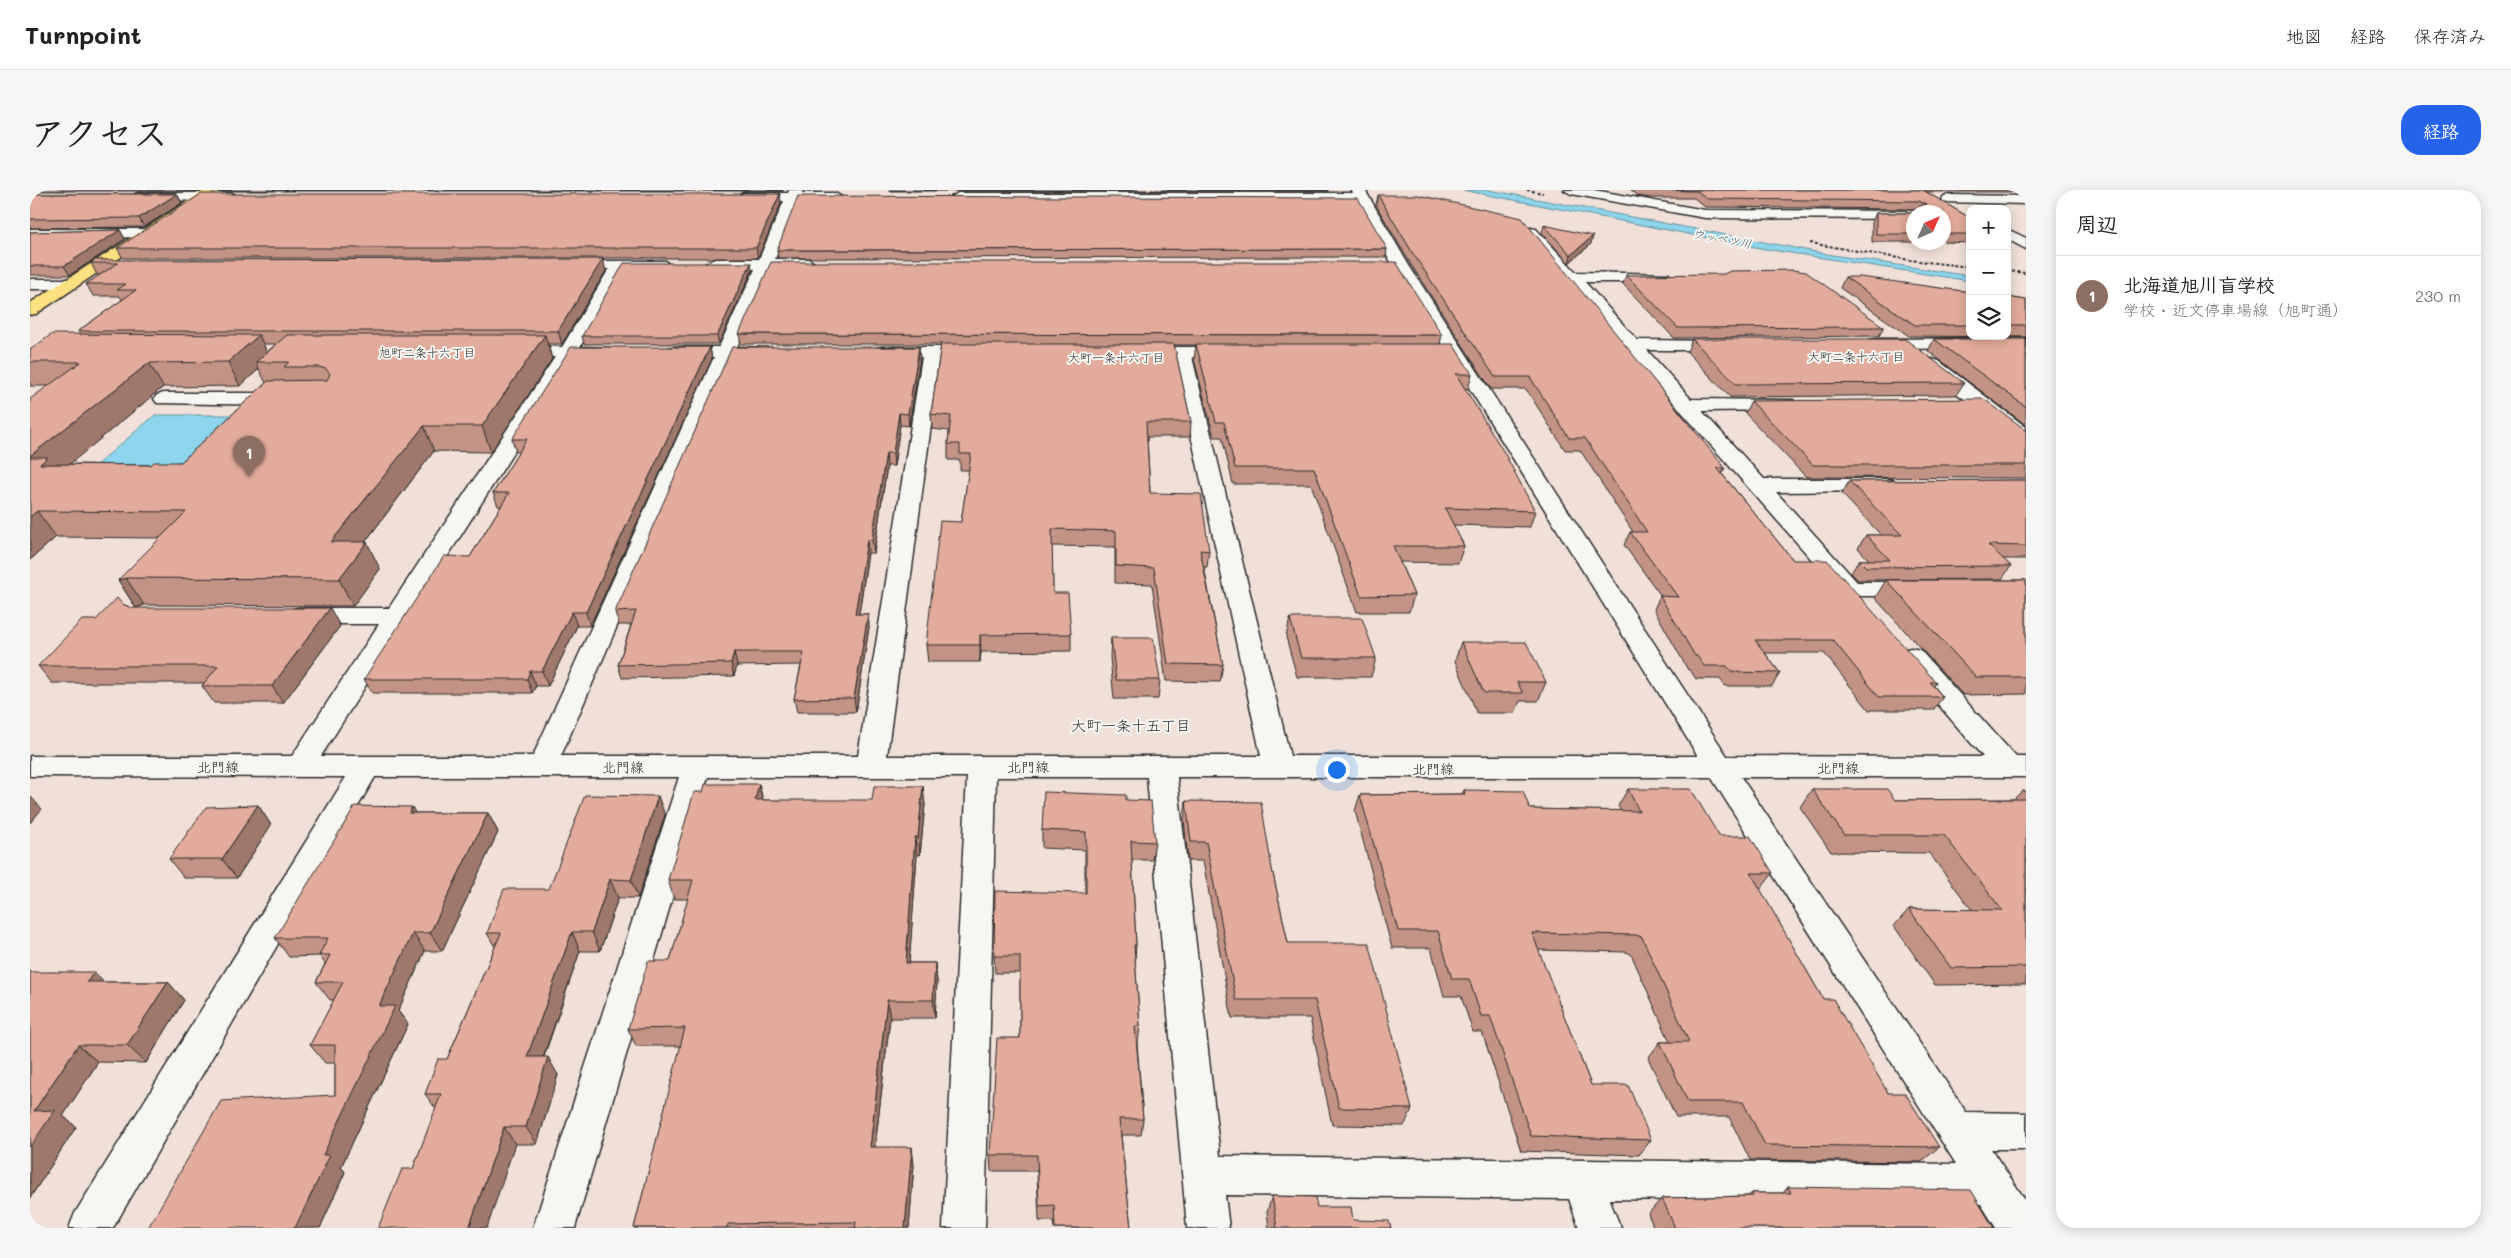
<!DOCTYPE html>
<html lang="ja">
<head>
<meta charset="utf-8">
<style>
  body { margin:0; font-family:Mali,"Klee One",sans-serif; background:#f6f6f6; color:#222 }
  .controls { position:absolute; right:15px; top:15px; display:grid; overflow:hidden; border-radius:10px; box-shadow:0 2px 12px #0003 }
  .controls button { width:45px; height:45px; display:grid; place-items:center; padding:0; border:0; border-bottom:1px solid #e0e0e0; background:#fff; color:#222; font:25px sans-serif }
  .compass { position:absolute; left:1876px; top:15px; width:45px; height:45px; border-radius:50%; background:#fff; box-shadow:0 2px 12px #0003; rotate:45deg }
  .you { position:absolute; left:1306px; top:579px; width:18px; height:18px; margin:-12px; border:4px solid #fff; border-radius:50%; background:#1a73e8; box-shadow:0 0 0 8px #1a73e833 }
  .badge { display:grid; place-items:center; width:32px; height:32px; border-radius:50%; background:#2563eb; color:#fff; font-size:16px; font-weight:700 }
  .pin { position:absolute; translate:-50% -41px; filter:drop-shadow(0 1px 2px #0008) }
  .pin::after { content:''; position:absolute; top:26px; width:18px; height:15px; background:inherit; clip-path:polygon(0 0,100% 0,50% 100%) }
  .list { margin:0; padding:0; list-style:none }
  h2 { display:flex; justify-content:space-between; align-items:center; height:65px; margin:0; padding:0 20px; font-size:21px }
  h2 small { font-size:16px; font-weight:400; color:#767676 }
  .list li { display:grid; grid-template-columns:32px 1fr auto; gap:15px; align-items:center; box-sizing:border-box; height:80px; padding:0 20px; border-top:1px solid #e0e0e0 }
  .list b { display:block; font-size:19px; white-space:nowrap }
  .list p { margin:0; font-size:16px; white-space:nowrap; color:#767676 }
  .list em { font-size:16px; font-style:normal; color:#767676 }
  .icon { flex:none; width:28px; height:28px; fill:none; stroke:currentColor; stroke-width:2; stroke-linecap:round; stroke-linejoin:round }
  .map { position:relative; flex:none; width:1996px; height:1038px; overflow:hidden; border-radius:20px }
  header { display:flex; align-items:center; gap:30px; box-sizing:border-box; height:70px; padding:0 25px; background:#fff; border-bottom:1px solid #e0e0e0 }
  header strong { font-size:24px }
  nav { display:flex; gap:28px; margin-inline-start:auto; font-size:18px }
  .intro { display:flex; align-items:center; justify-content:space-between; box-sizing:border-box; height:120px; padding:0 30px }
  h1 { margin:0; font-size:35px }
  .button { padding:12px 22px; border-radius:20px; background:#2563eb; color:#fff; font-size:18px; font-weight:700 }
  main { display:flex; gap:30px; padding:0 30px }
  aside { flex:1; background:#fff; border-radius:20px; box-shadow:0 2px 12px #0003 }
  .map>svg:first-child { display:block }
  .water { fill:#8cd5ed; stroke:#65919f }
  .lines { fill:none; stroke-linecap:round; stroke-linejoin:round }
  .minor-casing { stroke:#2b2b2b; stroke-width:3 }
  .major-casing { stroke:#2b2b2b; stroke-width:3 }
  .path { stroke:#2b2b2b; stroke-width:2; stroke-dasharray:3 2; stroke-linecap:butt }
  .minor { fill:#f6f6f2; fill-rule:evenodd }
  .major { fill:#fde080; fill-rule:evenodd }
  .wall { fill:#c39385; stroke:#2b2b2b; fill-rule:evenodd }
  .shaded-wall { fill:#9f786c; stroke:#2b2b2b }
  .building { fill:#e3ab9b; stroke:#2b2b2b }
  .labels { text-anchor:middle; dominant-baseline:central; stroke-width:4; stroke-linejoin:round; paint-order:stroke }
  .far-water-label { font-size:12px; font-style:italic; fill:#43565c; stroke:#f6f6f2 }
  .far-neighbourhood-label { font-size:12px; fill:#2b2b2b; stroke:#f6f6f2 }
  .street-label { font-size:14px; fill:#2b2b2b; stroke:#f6f6f2 }
  .neighbourhood-label { font-size:15px; fill:#2b2b2b; stroke:#f6f6f2 }
</style>
</head>
<body>
<header>
<strong>Turnpoint</strong>
<nav><a>地図</a><a>経路</a><a>保存済み</a></nav>
</header>
<div class="intro"><h1>アクセス</h1><a class="button">経路</a></div>
<main>
<div class="map">
<svg width="1996" height="1038" viewBox="0 0 1996 1038">
  <rect width="100%" height="100%" fill="#f0e0d8"/>
  <filter id="ink" filterUnits="userSpaceOnUse"><feTurbulence type="fractalNoise" baseFrequency=".02" numOctaves="2"/><feDisplacementMap in="SourceGraphic" scale="10" xChannelSelector="R" yChannelSelector="G"/><feConvolveMatrix kernelMatrix="1 2 1 2 8 2 1 2 1" color-interpolation-filters="sRGB"/></filter>
  <g filter="url(#ink)">
    <g class="water">
      <polygon points="1432,0 1459,0 1802,65 1940,86 1940,91 1735,59"/>
      <polygon points="125,225 209,225 129,300 37,300"/>
    </g>
    <g class="lines">
      <g class="minor-casing">
        <g id="minor">
          <path d="M759,0h14l-1,3h33l7,4 -7,4h-37l-23,58h33l8,5 -8,5h-37l-34,78 35,1 3,4 -3,4 -39,1 -172,399h297l64,-399h-40l-6,-1 -3,-4 3,-4 6,-1h94l6,1 3,4 -3,4 -42,1 -53,399h374l-87,-399 -41,-1 -3,-4 3,-4 6,-1h92l6,1 3,4 -3,4 -45,1 98,399h408l-306,-492 -35,-63h-399l-7,-4 7,-4h395l-2,-3h14l43,74 319,492 256,1 -81,-95 -4,-6 4,-6 9,-2 9,2 96,107h10v20h-285l225,335 60,1v36h-35l35,52v27h-30l-15,-24 -372,-5 12,29h-42l-10,-29 -344,-4 4,33h-42l-40,-451h-151l-11,451h-42l24,-451h-259l-133,451h-42l146,-451h-304l-262,451h-44l6,-15 271,-436 -316,-1v-20h262l87,-132h-81l-9,-2 -4,-6 4,-6 9,-2h91l166,-251h-41l-6,-1 -3,-4 3,-4 6,-1h48l47,-78h-43l-8,-5 2,-3h106l2,3 -8,5h-35l-45,78 32,1 3,4 -3,4 -38,1 -253,399h212l181,-399h-40l-6,-1 -3,-4 3,-4 6,-1h45l36,-78h-42l-8,-5 8,-5h46l25,-58h-41l-7,-4 7,-4h45zM1147,587h534l245,387 -736,-8z"/>
          <polygon points="1534,0 1564,0 1675,20 1884,21 1890,22 1884,22 1884,29 1675,28 1541,4"/>
          <polygon points="110,3 202,3 209,7 202,11 105,10 103,7 105,4"/>
          <polygon points="1919,5 1996,6 1996,14 1914,12 1912,9 1914,6"/>
          <polygon points="1501,38 1506,39 1546,82 1639,84 1641,87 1633,92 1555,92 1607,150 1703,151 1706,155 1703,159 1697,160 1617,160 1661,209 1763,210 1766,214 1763,218 1756,220 1672,221 1734,289 1855,289 1863,290 1866,295 1863,300 1855,301 1746,302 1827,392 1889,392 1898,394 1901,399 1898,404 1889,406 1821,406 1812,404 1496,45 1494,42 1496,39"/>
          <polygon points="0,39 117,39 124,43 117,47 0,49"/>
          <polygon points="1977,39 1996,48 1996,59 1977,49"/>
          <polygon points="0,89 40,89 48,94 40,99 0,99"/>
          <polygon points="1996,148 1996,158 1845,159 1839,158 1836,154 1839,150 1845,149"/>
          <polygon points="1902,169 1909,171 1996,237 1996,253 1989,251 1895,179 1893,175 1895,171"/>
          <polygon points="134,203 255,203 262,205 265,209 262,213 255,215 127,213 124,209 127,205"/>
        </g>
      </g>
      <g class="major-casing">
        <polygon id="major" points="175,0 191,0 6,124 0,125 0,113"/>
      </g>
      <g class="path">
        <polyline points="1497,0 1513,3"/>
        <polyline points="1780,53 1880,70 1940,77"/>
        <polyline points="1977,81 1996,83"/>
      </g>
      <use href="#minor" class="minor"/>
      <use href="#major" class="major"/>
    </g>
    <g class="wall">
      <polygon points="0,0 172,0 170,1 0,1"/>
      <rect x="192" y="0" width="561" height="1"/>
      <rect x="859" y="0" width="439" height="1"/>
      <polygon points="1601,0 1996,0 1996,2 1896,2 1940,28 1940,53 1914,52 1914,22 1887,22 1888,20 1884,19 1675,17 1664,8 1621,8 1607,6"/>
      <polygon points="0,4 147,4 152,13 114,37 0,38"/>
      <polygon points="750,4 751,14 728,68 93,68 87,58"/>
      <polygon points="1348,5 1695,278 1692,284 1763,370 1906,492 1904,496 1913,507 1903,520 1839,520 1794,463 1735,463 1750,483 1742,496 1695,496 1690,489 1666,489 1660,480 1658,480 1624,419 1630,406 1631,406 1594,355 1600,342 1603,342 1550,260 1535,260 1496,199 1461,199 1380,73 1346,15"/>
      <polygon points="1846,23 1884,23 1884,52 1842,52 1842,31"/>
      <polygon points="1514,35 1561,54 1539,73 1512,43"/>
      <polygon points="90,40 95,49 40,85 0,85 0,42"/>
      <polygon points="1357,59 1356,67 748,68 747,60"/>
      <path d="M65,70l511,11 -44,73h-14l4,15 -61,93 -57,-1 -69,91 15,27 -27,37 -209,-1 -8,3 -18,-28 42,-42 -104,-1 -26,23 18,-174h-18v-36l50,-16 -2,-3 44,-31 -2,-4h-27l-7,-12 14,-9h-3l-6,-12zM233,154h13l-9,8zM229,179l7,14 -85,79 -30,3 -82,-1 94,-77 77,-1z"/>
      <polygon points="722,81 689,154 554,154 552,146"/>
      <polygon points="1596,85 1854,137 1849,146 1644,148 1593,94"/>
      <polygon points="1815,87 1940,102 1940,146 1977,146 1977,107 1996,110 1996,147 1879,146 1810,98"/>
      <polygon points="709,144 1412,145 1410,154 1442,184 1438,199 1435,199 1505,321 1500,337 1423,335 1434,356 1428,373 1370,372 1384,405 1379,422 1327,422 1281,294 1203,294 1192,247 1184,247 1164,169 1166,155 1144,155 1161,232 1160,247 1117,247 1120,303 1179,361 1177,377 1174,377 1193,475 1190,492 1136,491 1122,394 1085,393 1085,357 1022,356 1023,403 1041,444 1041,461 951,462 950,472 898,472 896,455 931,332 939,280 930,280 930,270 918,270 918,254 919,241 902,239 901,224 911,154 711,154"/>
      <polygon points="1662,149 1934,193 1926,205 1700,207 1657,162"/>
      <polygon points="1904,149 1996,149 1996,235 1898,161"/>
      <polygon points="680,157 682,169 560,436 547,436 518,496 506,496 502,503 342,503 334,489 440,367 471,316 468,316 463,303 489,262 486,262 482,249"/>
      <polygon points="890,169 879,236 870,235 864,276 857,276 844,363 838,363 829,424 838,424 839,437 826,522 767,522 764,509 771,475 707,476 704,486 592,488 588,475 601,435 589,435 585,422"/>
      <polygon points="1721,211 1996,240 1996,288 1776,287 1715,223"/>
      <polygon points="1996,290 1996,369 1973,369 1981,376 1972,389 1828,390 1821,383 1829,370 1839,370 1828,358 1836,345 1851,345 1812,304 1819,291"/>
      <polygon points="1856,390 1996,390 1996,504 1933,505 1845,408"/>
      <polygon points="92,414 102,418 310,436 253,513 184,513 172,496 174,493 22,493 8,476 66,430"/>
      <polygon points="1260,428 1346,468 1341,487 1267,487 1256,447"/>
      <polygon points="1081,448 1130,490 1128,509 1084,509 1080,467"/>
      <polygon points="1431,452 1516,492 1508,511 1490,511 1485,523 1447,523 1425,471"/>
      <polygon points="729,594 733,610 895,614 890,665 887,665 879,773 905,773 907,791 905,828 860,828 845,957 884,974 879,1038 604,1038 651,856 606,856 598,839 640,771 658,709 644,709 638,690 673,602"/>
      <polygon points="1598,599 1689,646 1743,683 1730,700 1793,809 1858,903 1909,957 1891,972 1720,970 1699,927 1646,927 1618,868 1630,852 1640,852 1601,764 1596,762 1508,760 1561,895 1621,950 1609,965 1491,961 1452,842 1443,842 1431,806 1414,806 1401,758 1362,758 1325,621 1330,605 1432,604 1434,600 1500,619 1591,621 1588,616"/>
      <polygon points="1782,599 1865,610 1984,609 1992,601 1996,601 1996,794 1905,795 1864,736 1879,719 1942,720 1899,663 1801,662 1770,617"/>
      <polygon points="1096,610 1125,652 1122,670 1102,670 1106,755 1105,769 1110,836 1108,853 1107,853 1113,929 1111,945 1091,945 1101,1038 1024,1038 1023,1031 1009,1031 1007,981 961,981 960,965 990,848 990,783 965,783 964,766 1055,703 1055,660 1012,658 1012,640"/>
      <polygon points="1156,611 1242,679 1258,753 1382,919 1374,936 1302,935 1280,828 1202,828 1173,671 1158,671 1154,629"/>
      <polygon points="228,615 241,635 207,688 154,688 139,669"/>
      <polygon points="385,623 458,623 468,642 412,761 395,761 368,821 378,834 311,977 315,982 290,1038 305,905 305,873 295,873 280,855 304,810 300,810 286,792 295,774 290,766 259,767 245,748"/>
      <polygon points="635,625 608,708 588,708 570,761 550,761 514,867 528,885 507,954 485,954 383,979 406,919 395,904 417,869 465,757 457,743 519,699"/>
      <polygon points="0,782 73,792 138,792 154,810 116,873 68,872 33,926 46,937 0,1008"/>
      <polygon points="1758,997 1964,1038 1624,1038 1618,1024 1632,1008 1718,1006 1722,1003 1753,1003"/>
      <polygon points="1242,1006 1287,1017 1323,1030 1361,1038 1239,1038 1237,1022"/>
    </g>
    <g class="shaded-wall">
      <polygon points="147,4 152,13 114,37 109,28"/>
      <polygon points="750,4 751,14 728,68 726,58"/>
      <polygon points="90,40 95,49 40,85 34,76"/>
      <polygon points="1563,46 1561,54 1539,73 1541,65"/>
      <polygon points="573,69 576,81 532,154 528,141"/>
      <polygon points="721,73 722,81 689,154 687,146"/>
      <polygon points="229,145 240,169 226,172 229,179 210,196 198,172"/>
      <polygon points="515,145 522,169 461,262 452,236"/>
      <polygon points="680,157 682,169 560,436 556,422"/>
      <polygon points="889,157 890,169 879,236 878,224"/>
      <polygon points="119,173 133,197 29,283 0,269 0,266"/>
      <polygon points="869,223 870,235 864,276 863,263"/>
      <polygon points="394,236 404,261 315,378 301,352"/>
      <polygon points="856,263 857,276 844,363 842,350"/>
      <polygon points="7,321 26,347 0,370 0,327"/>
      <polygon points="837,350 838,363 827,437 825,424"/>
      <polygon points="337,352 350,379 323,416 309,389"/>
      <polygon points="96,388 114,415 106,418 88,390"/>
      <polygon points="300,418 310,436 253,513 242,496"/>
      <polygon points="542,422 547,436 518,496 512,481"/>
      <polygon points="838,424 839,437 826,522 824,508"/>
      <polygon points="950,445 951,462 950,472"/>
      <polygon points="704,462 707,476 704,486 701,473"/>
      <polygon points="500,481 506,496 502,503 497,489"/>
      <polygon points="729,594 733,612 725,610"/>
      <polygon points="893,596 895,614 890,665 888,647"/>
      <polygon points="0,606 12,619 0,633"/>
      <polygon points="628,606 635,625 608,708 601,690"/>
      <polygon points="228,615 241,635 207,688 192,669"/>
      <polygon points="382,617 392,636 379,623"/>
      <polygon points="458,623 468,642 412,761 400,743"/>
      <polygon points="885,647 887,665 878,791 876,773"/>
      <polygon points="580,689 588,708 570,761 562,742"/>
      <polygon points="542,742 550,761 507,885 497,867"/>
      <polygon points="383,743 395,761 368,821 378,834 311,977 315,982 290,1038 265,1038 349,816"/>
      <polygon points="905,773 907,791 905,828 903,810"/>
      <polygon points="64,782 82,801 57,792"/>
      <polygon points="138,792 154,810 116,873 97,855"/>
      <polygon points="857,810 860,828 843,974 840,957"/>
      <polygon points="48,855 68,872 33,926 46,937 0,1008 0,957 4,921"/>
      <polygon points="518,867 528,885 507,954 496,937"/>
      <polygon points="474,937 485,954 457,1038 439,1038"/>
      <polygon points="882,957 884,974 879,1038 875,1038"/>
    </g>
    <g class="building">
      <polygon points="1620,0 1893,0 1940,28 1940,44 1914,44 1914,22 1888,22 1890,16 1896,14 1888,11 1678,9 1667,1"/>
      <polygon points="0,4 147,4 109,28 0,29"/>
      <polygon points="171,4 750,4 726,58 87,58"/>
      <polygon points="1348,5 1388,5 1492,28 1695,278 1687,278 1763,370 1797,370 1906,492 1900,492 1913,507 1849,507 1803,450 1725,450 1750,483 1702,482 1697,476 1674,476 1667,466 1665,466 1630,406 1648,407 1600,342 1617,342 1555,248 1539,248 1500,187 1465,187 1382,62"/>
      <polygon points="768,6 1328,8 1357,59 747,60"/>
      <rect x="1846" y="23" width="38" height="21"/>
      <polygon points="1514,35 1563,46 1541,65"/>
      <polygon points="90,40 34,76 0,76 0,42"/>
      <polygon points="573,69 528,141 48,141 106,100 87,100 96,94 56,94 88,73 61,73 65,70"/>
      <polygon points="741,72 1366,72 1412,145 709,144"/>
      <polygon points="594,73 721,73 687,146 552,146"/>
      <polygon points="1763,80 1776,82 1854,137 1648,138 1596,85 1694,84 1700,81"/>
      <polygon points="1815,87 1830,87 1940,102 1940,135 1885,135"/>
      <polygon points="1977,107 1996,110 1996,135 1977,135"/>
      <polygon points="22,144 229,145 198,172 119,173 0,266 0,209 51,172 0,172 0,160"/>
      <polygon points="257,145 515,145 452,236 394,236 301,352 337,352 309,389 96,388 88,390 156,322 7,321 0,327 0,267 18,267 10,274 121,275 124,272 151,272 238,191 297,190 300,184 296,179 289,177 254,177 259,172 226,172"/>
      <polygon points="1662,149 1875,149 1934,193 1706,194"/>
      <polygon points="1904,149 1996,149 1996,217"/>
      <polygon points="911,154 1144,154 1161,232 1116,232 1120,303 1171,304 1179,361 1170,360 1193,475 1138,474 1124,378 1086,376 1086,341 1022,339 1023,403 1038,403 1041,444 950,445 950,455 896,455 910,331 931,332 941,264 930,264 930,254 918,254 921,226 901,224"/>
      <polygon points="1166,154 1423,154 1442,184 1426,184 1475,264 1505,321 1415,318 1434,356 1363,356 1384,405 1331,406 1284,278 1205,278 1194,232 1186,232"/>
      <polygon points="541,157 680,157 556,422 542,422 512,481 500,481 497,489 334,489 414,366 440,367 479,303 463,303 497,249 482,249"/>
      <polygon points="702,157 889,157 878,224 869,223 863,263 856,263 842,350 837,350 825,424 838,424 824,508 764,509 774,462 704,462 701,473 588,475 606,421 585,422"/>
      <polygon points="1954,209 1996,240 1996,275 1783,275 1721,211"/>
      <polygon points="1996,290 1996,356 1958,355 1981,376 1836,377 1829,370 1860,370 1836,345 1872,345 1819,291"/>
      <polygon points="1856,390 1996,390 1996,487 1946,487"/>
      <polygon points="87,408 92,414 102,418 300,418 242,496 172,496 188,476 8,476 52,430 66,430"/>
      <polygon points="1260,428 1332,428 1346,468 1271,468"/>
      <polygon points="1081,448 1123,448 1130,490 1086,490"/>
      <polygon points="1431,452 1496,452 1516,492 1487,492 1493,503 1454,503"/>
      <polygon points="675,594 729,594 725,610 842,610 844,596 893,596 888,647 885,647 876,773 905,773 903,810 857,810 840,957 882,957 875,1038 825,1038 826,1032 698,1034 697,1038 604,1038 655,838 598,839 618,771 640,771 663,690 638,690 664,602 673,602"/>
      <polygon points="1598,599 1661,599 1689,646 1720,646 1743,683 1721,683 1793,809 1803,809 1858,903 1875,903 1909,957 1735,955 1713,912 1658,912 1630,852 1659,852 1612,747 1606,745 1502,743 1561,895 1598,895 1621,950 1501,946 1460,826 1451,826 1439,789 1422,789 1408,741 1368,741 1330,605 1435,604 1434,600 1493,601 1500,619 1609,621"/>
      <polygon points="1782,599 1857,599 1865,610 1996,609 1996,777 1921,778 1879,719 1972,720 1914,645 1814,645"/>
      <polygon points="1014,602 1096,605 1096,610 1121,611 1125,652 1101,651 1106,755 1104,755 1110,836 1105,836 1113,929 1089,929 1101,1038 1025,1038 1024,1015 1009,1016 1007,965 960,965 967,848 990,848 990,766 964,766 965,701 1056,703 1056,642 1012,640"/>
      <polygon points="555,605 628,606 601,690 580,689 562,742 542,742 497,867 518,867 496,937 474,937 439,1038 348,1038 372,979 383,979 411,904 395,904 408,869 417,869 471,743 457,743 474,699 519,699"/>
      <polygon points="1156,611 1231,612 1242,679 1258,753 1339,753 1382,919 1309,918 1285,810 1206,810 1176,652 1161,652"/>
      <polygon points="228,615 192,669 139,669 176,617"/>
      <polygon points="325,616 382,617 379,623 458,623 400,743 383,743 349,816 365,816 293,965 300,965 265,1038 118,1038 191,911 305,905 305,855 280,855 313,792 286,792 300,765 289,765 298,748 245,748"/>
      <polygon points="0,782 64,782 57,792 138,792 97,855 48,855 4,921 25,920 0,957"/>
      <polygon points="1758,997 1941,1000 1964,1038 1645,1038 1632,1008 1723,1006 1722,1003 1761,1003"/>
      <polygon points="1242,1006 1285,1007 1287,1017 1321,1017 1323,1030 1359,1031 1361,1038 1247,1038"/>
    </g>
  </g>
  <g class="labels">
    <g class="far-water-label">
      <text transform="translate(1692 48) rotate(11)">ウッペツ川</text>
    </g>
    <g class="far-neighbourhood-label">
      <text x="397" y="162">旭町二条十六丁目</text>
      <text x="1826" y="166">大町二条十六丁目</text>
      <text x="1086" y="167">大町一条十六丁目</text>
    </g>
    <g class="street-label">
      <text x="188" y="576">北門線</text>
      <text x="998" y="576">北門線</text>
      <text transform="translate(593 577) rotate(-1)">北門線</text>
      <text x="1808" y="577">北門線</text>
      <text x="1403" y="578">北門線</text>
    </g>
    <g class="neighbourhood-label">
      <text x="1101" y="535">大町一条十五丁目</text>
    </g>
  </g>
</svg>
<div class="controls">
<button>+</button>
<button>−</button>
<button><svg class="icon" aria-label="layers" viewBox="0 0 24 24"><path d="M12 4l9 5-9 5-9-5zM3 14l9 5 9-5"/></svg></button>
</div>
<svg class="compass" viewBox="-18 -18 36 36"><path d="M0-13l5 13h-10z" fill="#e53935"/><path d="M0 13l5-13h-10z" fill="#767676"/></svg>
<div class="you"></div>
<div class="pin badge" style="left:219px;top:287px;background:#8d6e63">1</div>
</div>
<aside>
<h2>周辺<small></small></h2>
<ul class="list">
<li><span class="badge" style="background:#8d6e63">1</span><div><b>北海道旭川盲学校</b><p>学校 · 近文停車場線（旭町通）</p></div><em>230 m</em></li>
</ul>
</aside>
</main>
</body>
</html>
